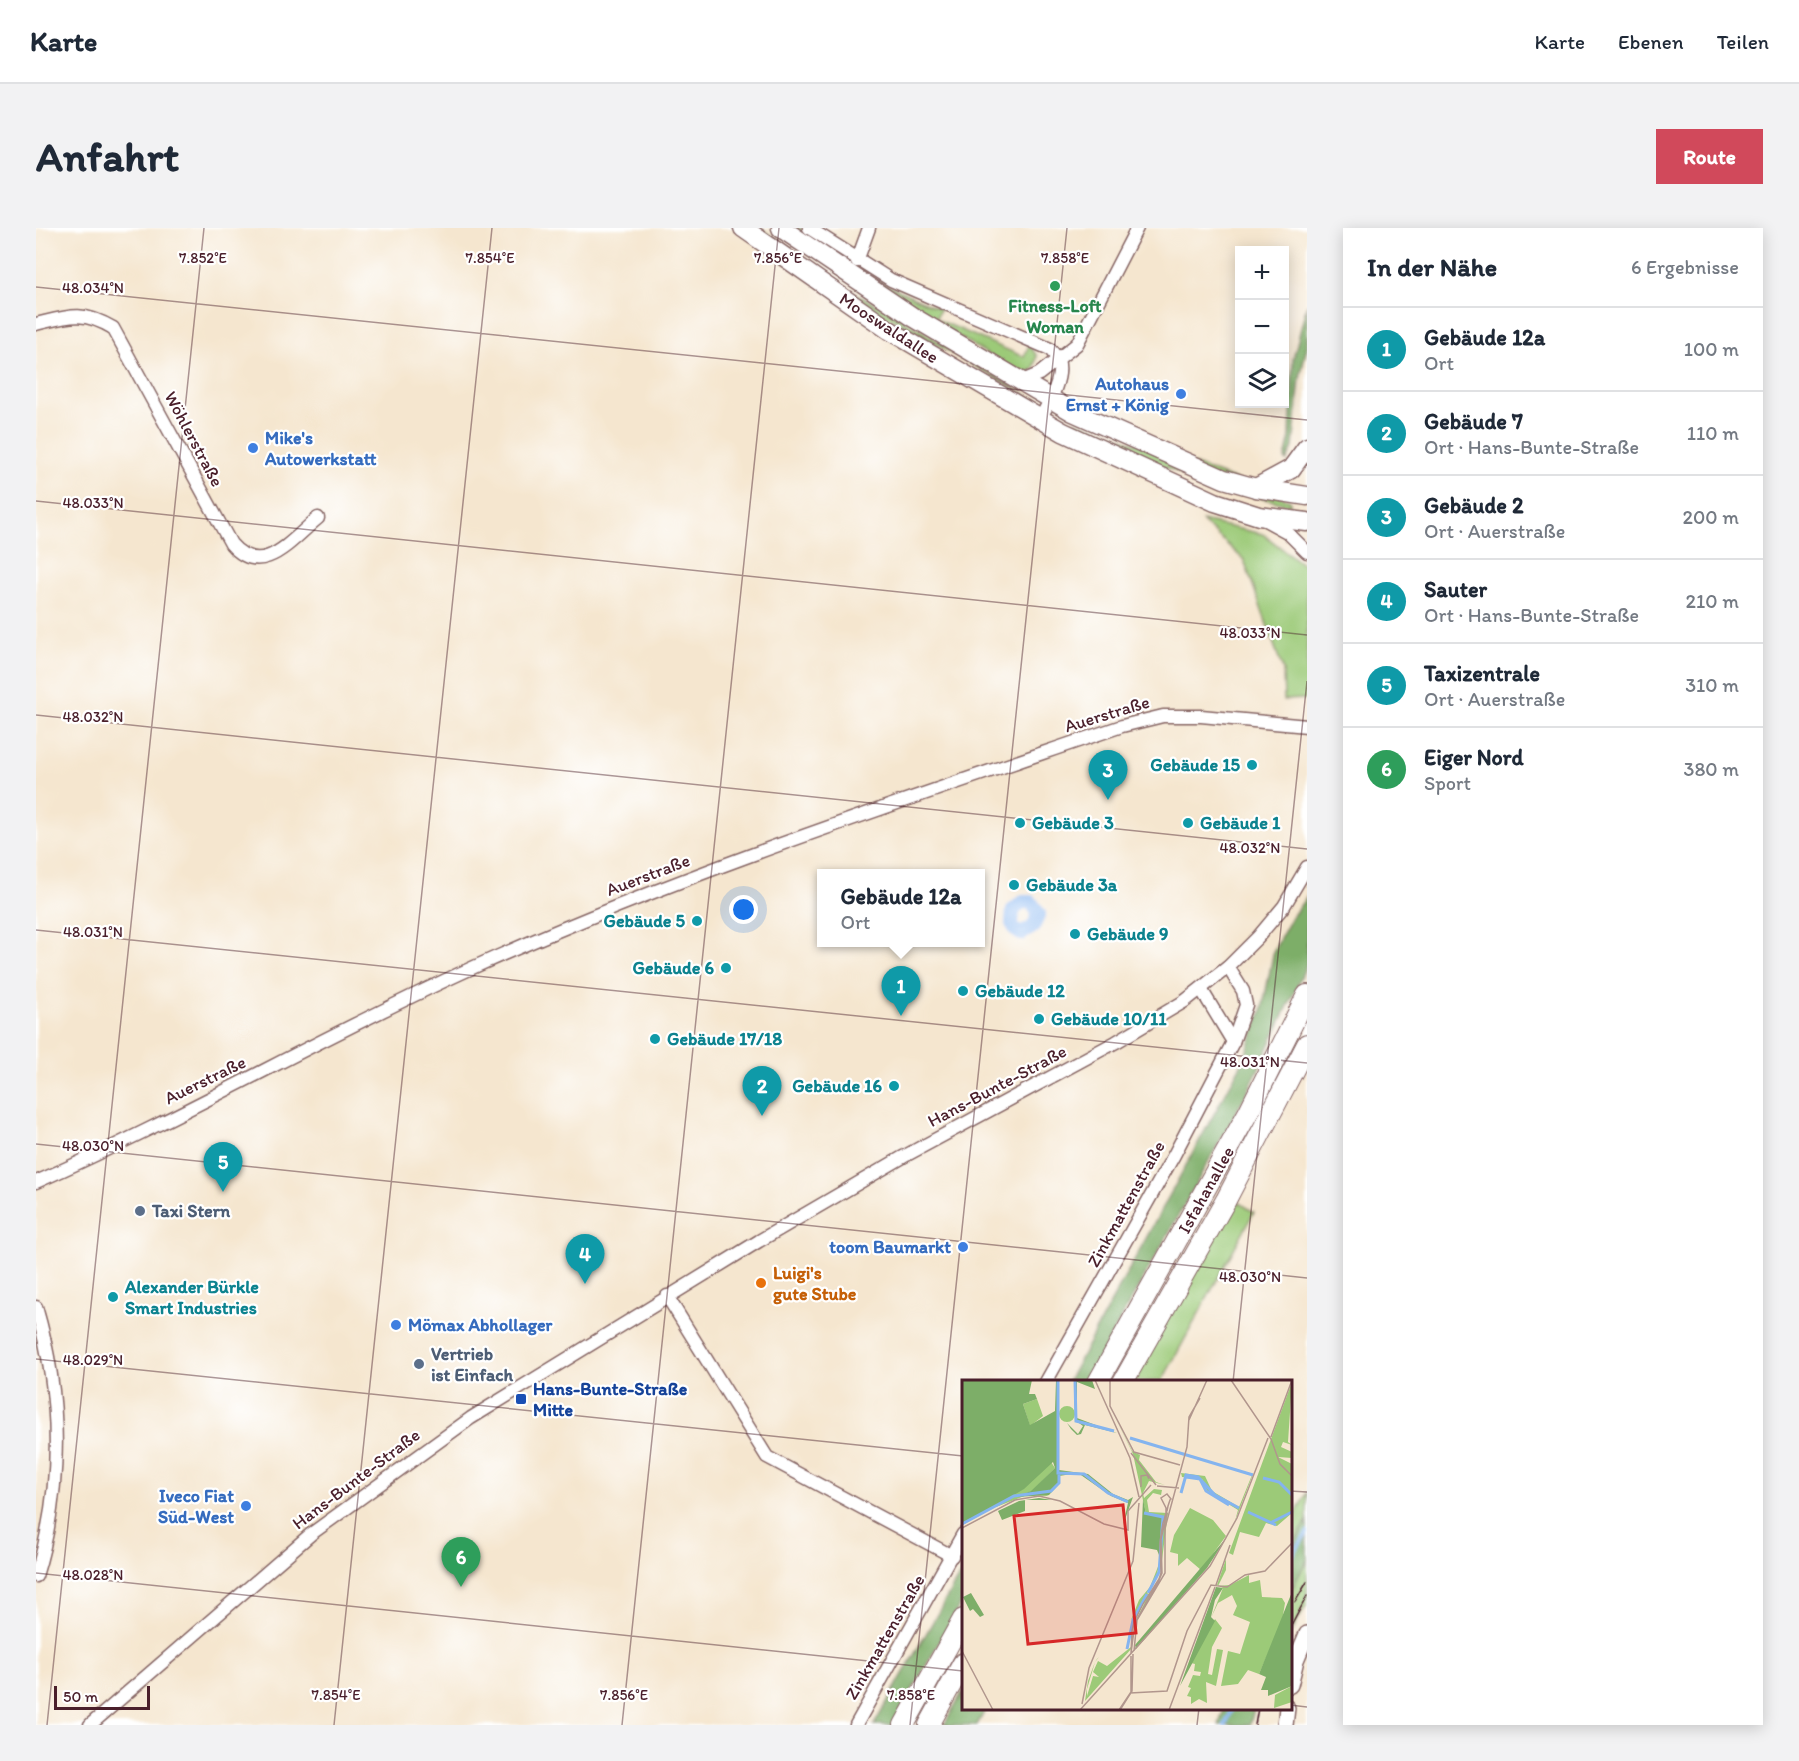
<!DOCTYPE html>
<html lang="de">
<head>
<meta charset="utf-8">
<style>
  body { margin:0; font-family:Itim,sans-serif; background:#f2f2f3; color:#1f2937 }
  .controls { position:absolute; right:18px; top:18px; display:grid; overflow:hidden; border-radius:0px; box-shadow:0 3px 15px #0003 }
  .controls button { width:54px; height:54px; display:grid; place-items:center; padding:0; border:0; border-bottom:2px solid #e0e1e3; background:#fff; color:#1f2937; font:30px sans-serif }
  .scale { position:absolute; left:18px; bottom:15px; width:96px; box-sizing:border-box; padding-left:6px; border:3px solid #4a1f2b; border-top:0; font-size:16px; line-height:21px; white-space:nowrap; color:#4a1f2b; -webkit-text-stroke:4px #fff; paint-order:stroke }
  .you { position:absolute; left:708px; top:682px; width:21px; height:21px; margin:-15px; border:4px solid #fff; border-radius:50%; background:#1a73e8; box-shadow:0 0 0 9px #1a73e833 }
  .badge { display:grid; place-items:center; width:39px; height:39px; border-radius:50%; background:#d1495b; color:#fff; font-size:20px; font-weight:700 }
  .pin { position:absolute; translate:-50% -50px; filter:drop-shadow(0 2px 3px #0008) }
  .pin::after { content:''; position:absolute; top:32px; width:21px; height:18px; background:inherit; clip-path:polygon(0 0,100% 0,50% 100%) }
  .popup { position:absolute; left:781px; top:641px; width:168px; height:78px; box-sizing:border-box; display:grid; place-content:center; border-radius:0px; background:#fff; filter:drop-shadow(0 2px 4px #0005); font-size:20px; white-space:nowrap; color:#747a83 }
  .popup b { font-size:22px; color:#1f2937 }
  .popup::after { content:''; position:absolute; left:50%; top:100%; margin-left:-12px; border:12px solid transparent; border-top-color:#fff }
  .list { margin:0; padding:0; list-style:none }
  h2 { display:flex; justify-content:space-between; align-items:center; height:78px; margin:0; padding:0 24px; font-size:26px }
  h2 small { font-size:20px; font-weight:400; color:#747a83 }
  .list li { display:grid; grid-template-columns:39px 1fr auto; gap:18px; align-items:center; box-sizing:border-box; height:84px; padding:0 24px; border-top:2px solid #e0e1e3 }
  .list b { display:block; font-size:22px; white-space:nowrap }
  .list p { margin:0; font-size:20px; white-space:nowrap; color:#747a83 }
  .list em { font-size:20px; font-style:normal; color:#747a83 }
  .icon { flex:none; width:33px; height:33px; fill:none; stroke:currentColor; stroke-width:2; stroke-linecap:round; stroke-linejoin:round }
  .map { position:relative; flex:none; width:1271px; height:1497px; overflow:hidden; border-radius:0px }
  header { display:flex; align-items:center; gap:36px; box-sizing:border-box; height:84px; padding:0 30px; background:#fff; border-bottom:2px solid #e0e1e3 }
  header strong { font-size:28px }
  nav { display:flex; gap:33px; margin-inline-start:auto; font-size:21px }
  .intro { display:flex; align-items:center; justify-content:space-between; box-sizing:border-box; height:144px; padding:0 36px }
  h1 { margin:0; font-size:42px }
  .button { padding:15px 27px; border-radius:0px; background:#d1495b; color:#fff; font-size:21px; font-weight:700 }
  main { display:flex; gap:36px; padding:0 36px }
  aside { flex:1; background:#fff; border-radius:0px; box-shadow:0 3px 15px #0003 }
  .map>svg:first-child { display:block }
  .green { fill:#9cca78; stroke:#737452; stroke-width:1.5 }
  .forest { fill:#7dae68; stroke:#64664a; stroke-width:1.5 }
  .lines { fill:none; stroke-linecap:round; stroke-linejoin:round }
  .stream { stroke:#84b4ef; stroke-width:4 }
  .canal { stroke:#84b4ef; stroke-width:14 }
  .minor-casing { stroke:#866564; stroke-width:15 }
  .tertiary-casing { stroke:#866564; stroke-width:18 }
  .primary-casing { stroke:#866564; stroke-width:21 }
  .trunk-casing { stroke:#866564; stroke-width:22 }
  .minor { stroke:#fff; stroke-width:12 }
  .tertiary { stroke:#fff; stroke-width:15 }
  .primary { stroke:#fff; stroke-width:18 }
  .trunk { stroke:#fff; stroke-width:20 }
  .tram { stroke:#4a1f2b; stroke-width:1.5 }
  .ticks { fill:none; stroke:#4a1f2b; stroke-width:1.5; stroke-opacity:0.45 }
  .leisure-dot { fill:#2e9e5b; stroke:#fff; stroke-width:2 }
  .shop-dot { fill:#3f7fe0; stroke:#fff; stroke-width:2 }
  .culture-dot { fill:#0f9aa8; stroke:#fff; stroke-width:2 }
  .service-dot { fill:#5c6f8a; stroke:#fff; stroke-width:2 }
  .food-dot { fill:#e8710a; stroke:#fff; stroke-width:2 }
  .transit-dot { fill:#1a4fb4; stroke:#fff; stroke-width:2 }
  .labels { text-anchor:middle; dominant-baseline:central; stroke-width:4.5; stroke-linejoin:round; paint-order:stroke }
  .leisure-label { font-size:18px; font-weight:bold; fill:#27864d; stroke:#fff }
  .street-label { font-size:18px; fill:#4a1f2b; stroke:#fff }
  .shop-label { font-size:18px; font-weight:bold; fill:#366cbe; stroke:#fff; text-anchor:end }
  .culture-label { font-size:18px; font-weight:bold; fill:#0d838f; stroke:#fff; text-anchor:start }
  .service-label { font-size:18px; font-weight:bold; fill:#4e5e75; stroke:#fff; text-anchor:start }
  .food-label { font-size:18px; font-weight:bold; fill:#c56008; stroke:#fff; text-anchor:start }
  .transit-label { font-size:18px; font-weight:bold; fill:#164399; stroke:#fff; text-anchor:start }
  .inset-river { fill:none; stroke:#84b4ef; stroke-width:3 }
  .inset-road { fill:none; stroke:#b1968d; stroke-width:1.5 }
  .view { fill:#d62828; fill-opacity:0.15; stroke:#d62828; stroke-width:3 }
  .inset-edge { fill:none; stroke:#4a1f2b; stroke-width:3 }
  .ticks-label { font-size:15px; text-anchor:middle; fill:#4a1f2b; stroke:#fff; stroke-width:4.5; stroke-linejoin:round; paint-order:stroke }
</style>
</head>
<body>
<header>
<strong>Karte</strong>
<nav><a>Karte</a><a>Ebenen</a><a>Teilen</a></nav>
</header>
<div class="intro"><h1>Anfahrt</h1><a class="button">Route</a></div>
<main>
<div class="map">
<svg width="1271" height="1497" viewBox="0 0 1271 1497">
  <rect width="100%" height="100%" fill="#fff"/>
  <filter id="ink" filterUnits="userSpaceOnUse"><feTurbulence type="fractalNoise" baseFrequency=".0167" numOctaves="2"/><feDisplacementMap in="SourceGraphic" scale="12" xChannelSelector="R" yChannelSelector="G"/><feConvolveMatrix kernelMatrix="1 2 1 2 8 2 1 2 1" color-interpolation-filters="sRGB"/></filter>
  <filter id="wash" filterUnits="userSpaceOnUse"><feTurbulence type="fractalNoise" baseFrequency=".008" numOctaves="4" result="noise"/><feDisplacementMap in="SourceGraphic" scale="24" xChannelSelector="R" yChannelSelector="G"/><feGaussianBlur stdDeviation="1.35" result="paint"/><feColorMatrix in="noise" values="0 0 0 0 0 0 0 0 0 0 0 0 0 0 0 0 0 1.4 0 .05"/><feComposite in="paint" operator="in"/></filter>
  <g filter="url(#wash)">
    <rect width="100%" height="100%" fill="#f5e6cf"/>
    <g class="green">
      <polygon points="718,0 724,0 815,63 858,86 997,171 829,76"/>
      <polygon points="757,0 764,0 840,52 904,81 900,91 988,129 993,117 1001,128 998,141 986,147 890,89"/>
      <path d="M1040,193l214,79v5c-72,-16 -151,-45 -218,-77z"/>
      <polygon points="1166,293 1227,306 1271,340 1271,471 1248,472 1247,442 1208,332"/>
      <polygon points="1198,971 1218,984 1126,1153 1096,1154"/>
      <polygon points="1271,1264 1271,1294 1255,1320 1255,1295"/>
      <polygon points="1271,1332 1271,1376 1255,1406 1255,1362"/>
    </g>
    <g class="forest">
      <polygon points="1271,76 1271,118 1264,150 1257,219 1251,233 1249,231 1254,209 1257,131"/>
      <polygon points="1271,668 1271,735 1260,761 1214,859 1050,1153 1032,1153 1207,833 1226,783 1238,722 1256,689"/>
      <polygon points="1271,1294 1271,1332 1255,1362 1255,1320"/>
      <polygon points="927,1341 927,1371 857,1497 838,1497"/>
      <polygon points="927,1463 927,1480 950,1481 941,1497 908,1497"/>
      <polygon points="1188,1481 1218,1481 1214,1497 1183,1497"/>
    </g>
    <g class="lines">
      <g class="stream">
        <polyline points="1254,1331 1271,1305"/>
        <polyline points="1189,1497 1197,1480"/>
      </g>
      <polyline class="canal" points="976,696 977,682 987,674 995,674 1003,686 997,699 985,706 979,702"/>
    </g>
  </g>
  <g filter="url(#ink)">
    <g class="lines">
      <g class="minor-casing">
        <g id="minor">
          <path d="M773,0l82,52 159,69c2,3 7,8 8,11 6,18 -10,44 -18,59"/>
          <polyline points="821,33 833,0"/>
          <path d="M0,96c33,-8 46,-14 77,4l118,216c31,36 60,-4 87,-26"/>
          <polyline points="984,154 1003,146 1041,116 1101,0"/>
          <polyline points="1229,292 1251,304 1271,324"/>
          <polyline points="1165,761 1197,814"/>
          <path d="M0,954c148,-65 288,-147 436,-214 210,-95 431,-167 650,-242l41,-10h38l106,10"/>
          <polyline points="631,1068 731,1229 916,1328"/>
          <path d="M0,1079c26,88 27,181 0,269"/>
          <polyline points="1010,1154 1138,927 1197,814 1210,777 1207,763 1192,739"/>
          <polyline points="54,1497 275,1306 435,1190 723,1013 867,929 1080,814 1149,773 1192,739 1222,709 1248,678 1271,639"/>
          <polyline points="820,1497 927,1306"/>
        </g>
      </g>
      <g class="tertiary-casing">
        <g id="tertiary">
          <polyline points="1254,1457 1260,1432 1271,1406"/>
          <polyline points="1249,1497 1251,1480"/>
        </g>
      </g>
      <g class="primary-casing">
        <g id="primary">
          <polyline points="707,0 853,102 1027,204 1179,274 1223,288 1271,294"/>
          <polyline points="745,0 877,89 1037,184 1188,251 1220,260 1271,268"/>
          <polyline points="1220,260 1255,241 1271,219"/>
        </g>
      </g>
      <g class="trunk-casing">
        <g id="trunk">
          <polyline points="1062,1154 1213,883 1271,767"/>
          <polyline points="1087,1154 1190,972 1271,816"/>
          <polyline points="868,1497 927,1391"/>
          <polyline points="893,1497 927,1435"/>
        </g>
      </g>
      <use href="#minor" class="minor"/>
      <use href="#tertiary" class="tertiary"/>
      <use href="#primary" class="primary"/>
      <use href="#trunk" class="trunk"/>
      <g class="tram">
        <polyline points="1259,1374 1271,1354"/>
        <polyline points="1254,1400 1271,1368"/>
        <polyline points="1219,1497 1222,1480"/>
      </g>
    </g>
  </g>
  <path class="ticks" d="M0,59l1271,133M0,273l1271,134M0,487l1271,134M0,702l1271,133M0,916l1271,134M0,1131l927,97M1197,1154l74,-701M1254,1263l17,1M0,1345l927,98M1254,1477l17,2M11,1497l157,-1497M298,1497l158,-1497M586,1497l157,-1497M874,1497l157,-1497M1161,1497l2,-17"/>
  <circle class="leisure-dot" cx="1019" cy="58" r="6"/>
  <g class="shop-dot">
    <circle cx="1145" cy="166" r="6"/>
    <circle cx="217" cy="220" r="6"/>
    <circle cx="927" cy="1019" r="6"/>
    <circle cx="360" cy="1097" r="6"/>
    <circle cx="210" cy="1278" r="6"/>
  </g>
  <g class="culture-dot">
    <circle cx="1216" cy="537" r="6"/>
    <circle cx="984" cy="595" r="6"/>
    <circle cx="1152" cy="595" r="6"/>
    <circle cx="978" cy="657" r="6"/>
    <circle cx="661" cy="693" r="6"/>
    <circle cx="1039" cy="706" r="6"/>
    <circle cx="690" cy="740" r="6"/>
    <circle cx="927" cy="763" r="6"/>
    <circle cx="1003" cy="791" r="6"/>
    <circle cx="619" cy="811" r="6"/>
    <circle cx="858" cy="858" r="6"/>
    <circle cx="77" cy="1069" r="6"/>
  </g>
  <g class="service-dot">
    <circle cx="104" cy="983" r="6"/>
    <circle cx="383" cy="1136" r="6"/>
  </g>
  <circle class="food-dot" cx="725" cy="1055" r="6"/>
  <rect class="transit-dot" x="479" y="1165" width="12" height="12" rx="3"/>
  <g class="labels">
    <g class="leisure-label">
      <text x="1019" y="78">Fitness-Loft<tspan x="1019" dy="21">Woman</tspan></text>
    </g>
    <g class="street-label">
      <text transform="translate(853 100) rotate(33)">Mooswaldallee</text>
      <text transform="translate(158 211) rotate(62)">Wöhlerstraße</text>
      <text transform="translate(1071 486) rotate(-17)">Auerstraße</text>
      <text transform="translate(612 647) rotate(-21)">Auerstraße</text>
      <text transform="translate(169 852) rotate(-26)">Auerstraße</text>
      <text transform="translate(961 858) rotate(-28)">Hans-Bunte-Straße</text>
      <text transform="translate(1170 962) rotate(-61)">Isfahanallee</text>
      <text transform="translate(1090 976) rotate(-61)">Zinkmattenstraße</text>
      <text transform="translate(320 1251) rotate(-37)">Hans-Bunte-Straße</text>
      <text transform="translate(849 1409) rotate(-60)">Zinkmattenstraße</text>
    </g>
    <g class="shop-label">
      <text x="1133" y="156">Autohaus<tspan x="1133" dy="21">Ernst + König</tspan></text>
      <text x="229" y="210" text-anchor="start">Mike's<tspan x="229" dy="21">Autowerkstatt</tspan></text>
      <text x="915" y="1019">toom Baumarkt</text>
      <text x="372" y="1097" text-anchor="start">Mömax Abhollager</text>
      <text x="198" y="1268">Iveco Fiat<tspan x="198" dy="21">Süd-West</tspan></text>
    </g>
    <g class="culture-label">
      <text x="1204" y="537" text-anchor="end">Gebäude 15</text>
      <text x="996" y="595">Gebäude 3</text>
      <text x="1164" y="595">Gebäude 1</text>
      <text x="990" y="657">Gebäude 3a</text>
      <text x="649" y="693" text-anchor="end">Gebäude 5</text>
      <text x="1051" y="706">Gebäude 9</text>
      <text x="678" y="740" text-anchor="end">Gebäude 6</text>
      <text x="939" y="763">Gebäude 12</text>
      <text x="1015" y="791">Gebäude 10/11</text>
      <text x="631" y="811">Gebäude 17/18</text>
      <text x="846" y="858" text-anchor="end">Gebäude 16</text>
      <text x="89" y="1059">Alexander Bürkle<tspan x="89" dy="21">Smart Industries</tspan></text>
    </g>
    <g class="service-label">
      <text x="116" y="983">Taxi Stern</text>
      <text x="395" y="1126">Vertrieb<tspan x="395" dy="21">ist Einfach</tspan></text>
    </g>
    <g class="food-label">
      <text x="737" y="1045">Luigi's<tspan x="737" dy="21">gute Stube</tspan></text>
    </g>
    <g class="transit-label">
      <text x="497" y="1161">Hans-Bunte-Straße<tspan x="497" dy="21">Mitte</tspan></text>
    </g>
  </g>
  <g transform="translate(926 1152)">
    <rect width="330" height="330" fill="#f5e6cf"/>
    <path d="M330,2l-4,60 4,3 -9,-3 -2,5 11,5v6l-14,-1 14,7v49l-15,13 -11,-3 -7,14 -19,-5 -7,23 -4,-2zM75,19l6,17 -13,10 -7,-22zM97 34a8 8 0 1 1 16 0a8 8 0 1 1-16 0ZM153,37l17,34 8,4 -1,5 17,22 9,3 -16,-4 -6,12 1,5 10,-9 8,1 -1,5 -8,-2 -6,7 2,12 19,1 -6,47 -2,-17 4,-26 -18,-3 -13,-60zM243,81l48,13 -18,47 3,-11 -31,-19 -5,-12 -20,-2 -1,-4 24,3 7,15 27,16 13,-32zM89,82l4,6 -23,23 -18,6 18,-3h12l5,2 -22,-1 -31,12 -1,-4 28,-14zM228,128l23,12 13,16 -25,34 -14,-12 -9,8v-12l-8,-2 4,-17zM264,179v11l-8,16 12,-1 19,-10v8l11,-3 2,17 20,1 3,5 -3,18 -23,53 -11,-4 -10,14 -17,2 7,-35 12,3 10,-32 -17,-7 4,-9 -5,-11 -14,8 -7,15 12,-30 -6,-3zM197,184l-2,11 -10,18 4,2 -18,31 15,-30 -17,24 8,-20 11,-13zM253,239l7,9 -10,19 -4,27 4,1 5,-26 6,1 -7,36 -10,-4 1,21 -8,-4 -8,5v-7l-4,-1 4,-8 -3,-1 5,-12 7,1 1,-4 -7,-1 1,-7 -4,-1zM171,249l-1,19 -47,53 3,-20 7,-19 2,-3 2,-2 -4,5 -8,27v7l6,-20 6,1 -6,-5 5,-11 9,5 24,-19zM330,306v16l-18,6 1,-13z" fill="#9cca78"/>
    <path d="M0,0h70l-3,14h6l2,5 -14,5 7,21 25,-14 1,-31h3v90l29,4 25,20 15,6 5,-3 -10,28 5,-22 -17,-7 -33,-23 -19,3v8l-10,11 -35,2 17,-6 24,-23 -2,-6 -29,27 -62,36zM112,0h18l3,9 -18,-7v36l40,15 -32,-8 -4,9 -4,1 -6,-6 -4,-6 11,11 5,-8 -8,-6zM77,118l13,2h-27v11l-23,9 -4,-9 21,-10zM181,119l3,15 18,3 -3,43 -4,-10 -16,-3zM265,157l-20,31 -71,81 -1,-4zM254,207l7,1 -8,12 -4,17 4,4 -35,65zM330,212v94l-24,10v-6h-7l5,-13 -7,-3zM9,213l13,22 -4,2 -7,-8 -3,2 -7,-14z" fill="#7dae68"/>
    <path class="inset-river" d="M96,0v93l26,1 24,19 20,9M113,0l1,41 38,10M168,58l123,37M224,97l14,2 6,12 23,14M301,98l16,4 13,13M219,113l5,-18 12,2 17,18 24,13M286,132l28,13M182,133l19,4 -4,55 -11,21M310,142l20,-10M0,144l52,-28 37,-5 8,-8v-10M165,269l6,-29 14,-26"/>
    <path class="inset-road" d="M133,0l35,78 9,39M148,0v26l24,46 46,13M269,0l40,59 9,25 12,12M227,40l18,-40M309,57l21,-57M169,73l25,32M195,106l22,2M179,107v-11l6,-1 2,4M0,148l53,-28 24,-4 21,5 44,23 24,6v-19l23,-26M254,205l14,-40M0,271l31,59M172,271l3,-31 28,-47v-45l22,-81 2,-30 11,-19M169,274l1,-23 2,-9 9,-18 16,-25 2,-6 -1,-30 1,-8 2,-12 1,-3 2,-7v-1l1,-1 1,-5 2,-6 1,-1 -4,-5 -6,4 5,10v4l1,1 -6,26 1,34 -3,7 -24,43 -4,30M168,313l37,-2 20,-60 24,-46 16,2 18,-12 20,-4 27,-28M120,324l7,-36 44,-107 6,-58M118,330l130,-144 27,-48 31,-80M157,330l12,-18v-36M158,330l12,-19 1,-37M207,330l46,-123"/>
    <path class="view" d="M161,125l13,128 -108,11 -14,-128z"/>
    <rect width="330" height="330" class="inset-edge"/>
  </g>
  <g class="ticks-label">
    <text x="167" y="35">7.852°E</text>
    <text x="454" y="35">7.854°E</text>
    <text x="742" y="35">7.856°E</text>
    <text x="1029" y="35">7.858°E</text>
    <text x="57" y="65">48.034°N</text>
    <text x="57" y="280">48.033°N</text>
    <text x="1214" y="410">48.033°N</text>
    <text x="57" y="494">48.032°N</text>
    <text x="1214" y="625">48.032°N</text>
    <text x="57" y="709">48.031°N</text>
    <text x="1214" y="839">48.031°N</text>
    <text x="57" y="923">48.030°N</text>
    <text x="1214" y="1054">48.030°N</text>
    <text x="57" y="1137">48.029°N</text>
    <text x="57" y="1352">48.028°N</text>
    <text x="300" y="1472">7.854°E</text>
    <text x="588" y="1472">7.856°E</text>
    <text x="875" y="1472">7.858°E</text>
  </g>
</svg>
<div class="controls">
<button>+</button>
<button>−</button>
<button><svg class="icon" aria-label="layers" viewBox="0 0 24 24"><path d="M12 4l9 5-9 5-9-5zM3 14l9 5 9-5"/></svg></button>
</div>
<div class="scale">50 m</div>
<div class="you"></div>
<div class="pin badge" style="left:865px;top:788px;background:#0f9aa8">1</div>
<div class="popup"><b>Gebäude 12a</b>Ort</div>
<div class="pin badge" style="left:726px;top:888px;background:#0f9aa8">2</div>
<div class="pin badge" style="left:1072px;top:572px;background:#0f9aa8">3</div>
<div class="pin badge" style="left:549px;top:1056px;background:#0f9aa8">4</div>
<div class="pin badge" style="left:187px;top:964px;background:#0f9aa8">5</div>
<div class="pin badge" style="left:425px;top:1359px;background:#2e9e5b">6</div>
</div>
<aside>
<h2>In der Nähe<small>6 Ergebnisse</small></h2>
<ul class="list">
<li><span class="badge" style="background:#0f9aa8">1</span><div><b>Gebäude 12a</b><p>Ort</p></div><em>100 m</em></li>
<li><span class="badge" style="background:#0f9aa8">2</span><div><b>Gebäude 7</b><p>Ort · Hans-Bunte-Straße</p></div><em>110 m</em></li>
<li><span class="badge" style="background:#0f9aa8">3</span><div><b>Gebäude 2</b><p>Ort · Auerstraße</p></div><em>200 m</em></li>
<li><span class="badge" style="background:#0f9aa8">4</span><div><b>Sauter</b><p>Ort · Hans-Bunte-Straße</p></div><em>210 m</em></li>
<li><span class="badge" style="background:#0f9aa8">5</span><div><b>Taxizentrale</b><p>Ort · Auerstraße</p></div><em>310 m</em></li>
<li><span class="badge" style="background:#2e9e5b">6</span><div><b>Eiger Nord</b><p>Sport</p></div><em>380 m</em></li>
</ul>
</aside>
</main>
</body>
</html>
